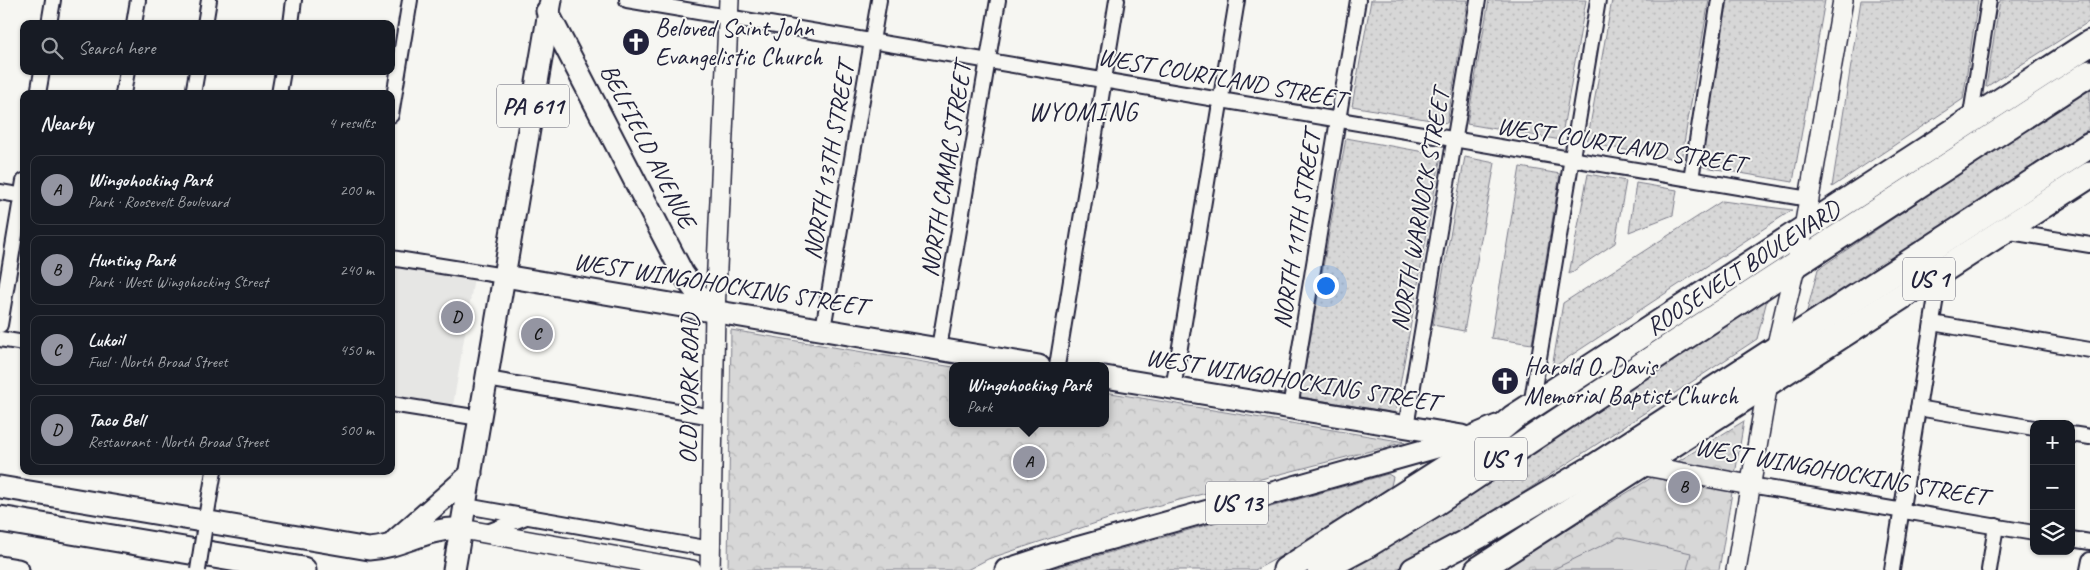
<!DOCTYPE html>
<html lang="en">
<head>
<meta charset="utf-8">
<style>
  body { margin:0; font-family:Caveat,sans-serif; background:#20242c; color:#f1f3f6 }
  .controls { position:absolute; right:15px; bottom:15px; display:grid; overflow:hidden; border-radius:10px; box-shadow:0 1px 4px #0004 }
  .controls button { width:45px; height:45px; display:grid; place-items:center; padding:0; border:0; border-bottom:1px solid #363941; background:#171b24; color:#f1f3f6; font:25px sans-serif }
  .you { position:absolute; left:1325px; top:285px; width:18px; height:18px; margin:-12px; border:4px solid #fff; border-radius:50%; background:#1a73e8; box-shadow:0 0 0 8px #1a73e833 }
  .badge { display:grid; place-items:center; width:32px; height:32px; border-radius:50%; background:#9495a2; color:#111; font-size:16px; font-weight:700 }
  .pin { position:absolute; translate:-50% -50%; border:2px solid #fff; box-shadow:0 1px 5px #0006 }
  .popup { position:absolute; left:949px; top:362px; width:160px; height:65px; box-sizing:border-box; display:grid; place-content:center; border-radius:10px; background:#171b24; filter:drop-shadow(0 1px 4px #0005); font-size:16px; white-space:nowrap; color:#9ea1a6 }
  .popup b { font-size:19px; color:#f1f3f6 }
  .popup::after { content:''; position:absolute; left:50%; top:100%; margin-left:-10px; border:10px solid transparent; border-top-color:#171b24 }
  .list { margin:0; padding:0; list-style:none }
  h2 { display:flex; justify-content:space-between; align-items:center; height:65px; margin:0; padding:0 20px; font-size:21px }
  h2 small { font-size:16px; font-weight:400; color:#9ea1a6 }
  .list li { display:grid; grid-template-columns:32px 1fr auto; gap:15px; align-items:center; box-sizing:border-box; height:70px; margin:0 10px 10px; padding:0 10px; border:1px solid #363941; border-radius:10px }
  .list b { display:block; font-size:19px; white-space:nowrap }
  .list p { margin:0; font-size:16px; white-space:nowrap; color:#9ea1a6 }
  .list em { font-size:16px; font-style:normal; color:#9ea1a6 }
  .icon { flex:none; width:28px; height:28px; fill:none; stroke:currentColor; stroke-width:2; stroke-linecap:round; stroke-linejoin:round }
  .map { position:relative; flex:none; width:2090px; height:570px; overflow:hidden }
  .search { position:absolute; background:#171b24; box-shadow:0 1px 4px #0004; left:20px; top:20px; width:375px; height:55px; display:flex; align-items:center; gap:12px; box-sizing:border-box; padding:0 18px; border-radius:10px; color:#9ea1a6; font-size:19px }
  .panel { position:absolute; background:#171b24; box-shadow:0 1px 4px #0004; left:20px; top:90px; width:375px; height:385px; border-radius:10px }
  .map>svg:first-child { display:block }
  .built { fill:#e6e6e4 }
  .grass { fill:url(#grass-dots); stroke:#7c7c89 }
  .park { fill:url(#park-crowns); stroke:#7c7c89 }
  .pitch { fill:#d7d7d7; stroke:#7c7c89 }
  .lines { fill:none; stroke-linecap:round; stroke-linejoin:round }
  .street-casing { stroke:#22223b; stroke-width:18 }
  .secondary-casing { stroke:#22223b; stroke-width:22 }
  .primary-casing { stroke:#22223b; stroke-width:25 }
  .highway-casing { stroke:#22223b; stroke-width:29 }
  .street { stroke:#f6f6f2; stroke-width:14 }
  .secondary { stroke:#f6f6f2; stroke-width:19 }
  .primary { stroke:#f6f6f2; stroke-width:21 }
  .highway { stroke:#f6f6f2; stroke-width:25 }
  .street-bridge-casing { stroke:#22223b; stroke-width:18; stroke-linecap:butt }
  .street-bridge { stroke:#f6f6f2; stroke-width:14 }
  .labels { text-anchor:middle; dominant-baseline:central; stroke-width:4; stroke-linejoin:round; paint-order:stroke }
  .shield { fill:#f6f6f2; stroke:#626272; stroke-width:1 }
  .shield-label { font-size:24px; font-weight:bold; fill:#22223b }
  .poi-label { font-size:25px; fill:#22223b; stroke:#f6f6f2; text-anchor:start }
  .street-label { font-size:25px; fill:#22223b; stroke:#f6f6f2 }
  .neighbourhood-label { font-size:26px; letter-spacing:1px; fill:#22223b; stroke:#f6f6f2 }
</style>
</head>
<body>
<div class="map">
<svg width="2090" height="570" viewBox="0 0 2090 570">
  <defs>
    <pattern id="grass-dots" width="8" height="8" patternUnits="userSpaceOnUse" patternTransform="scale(1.25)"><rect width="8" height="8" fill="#d7d7d7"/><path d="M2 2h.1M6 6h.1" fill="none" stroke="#b8b8b9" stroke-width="1.8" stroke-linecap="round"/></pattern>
    <pattern id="park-crowns" width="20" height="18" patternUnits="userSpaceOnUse" patternTransform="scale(1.25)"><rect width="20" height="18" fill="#d7d7d7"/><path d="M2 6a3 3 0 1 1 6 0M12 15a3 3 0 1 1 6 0" fill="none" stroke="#b8b8b9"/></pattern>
  </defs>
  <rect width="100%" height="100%" fill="#f6f6f2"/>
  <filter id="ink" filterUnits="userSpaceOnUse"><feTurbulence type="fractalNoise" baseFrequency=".02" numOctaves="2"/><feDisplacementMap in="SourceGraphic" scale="10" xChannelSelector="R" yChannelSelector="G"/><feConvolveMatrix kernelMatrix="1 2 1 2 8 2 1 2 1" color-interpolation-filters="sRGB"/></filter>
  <g filter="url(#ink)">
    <polygon class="built" points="391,263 474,277 453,406 391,396"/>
    <g class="grass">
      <polygon points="1371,0 1468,0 1447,123 1352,106"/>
      <polygon points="1489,0 1586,0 1561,140 1467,124"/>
      <polygon points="1612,0 1709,0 1681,160 1587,143"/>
      <polygon points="1728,0 1825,0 1793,182 1699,166"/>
      <polygon points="1861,0 1978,0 1963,99 1832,187"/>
      <polygon points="2000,0 2090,0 2090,21 1986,87"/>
      <polygon points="2090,86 2090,128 1806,315 1818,269"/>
      <polygon points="1346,138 1441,155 1395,413 1300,397"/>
      <polygon points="1465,157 1495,163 1464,331 1433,325"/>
      <polygon points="1520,167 1560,174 1532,344 1491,338"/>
      <polygon points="1588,174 1626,181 1615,243 1569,274"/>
      <polygon points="1636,183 1677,190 1673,215 1629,232"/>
      <polygon points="1722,201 1792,210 1552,368 1563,303"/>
      <polygon points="1769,292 1757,339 1489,515 1395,570 1341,570"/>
      <polygon points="1388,474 1393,477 1390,490 1328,531 1255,570 1047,570"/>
    </g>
    <g class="park">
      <polygon points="731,330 953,367 953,423 1105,423 1105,392 1405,442 1117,516 988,559 967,570 728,570"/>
      <polygon points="1744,421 1719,570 1502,570 1527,554"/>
    </g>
    <polygon class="pitch" points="1619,537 1691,553 1687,570 1552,570"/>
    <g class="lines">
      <g class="street-casing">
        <g id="street">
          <polyline points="627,0 1809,199"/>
          <polyline points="49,24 53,0"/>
          <polyline points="134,24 138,0"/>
          <polyline points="205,24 209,0"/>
          <polyline points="291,24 294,0"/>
          <polyline points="38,94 42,71"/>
          <polyline points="123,94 127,71"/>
          <polyline points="193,94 197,71"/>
          <polyline points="279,94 283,71"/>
          <polyline points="391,115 410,0"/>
          <polyline points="1970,121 1989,0"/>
          <polyline points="1691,179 1719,0"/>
          <polyline points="0,192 24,196"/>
          <polyline points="2004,231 2090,245"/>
          <polyline points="391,258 504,276"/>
          <polyline points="1932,323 2090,350"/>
          <polyline points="0,325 24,181"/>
          <polyline points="823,329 879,0"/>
          <polyline points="0,339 24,343"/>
          <polyline points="939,348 998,0"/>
          <polyline points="1057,366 1117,0"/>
          <polyline points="487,379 713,417"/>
          <polyline points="1173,389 1237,0"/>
          <polyline points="391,404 480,418"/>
          <polyline points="1531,406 1598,0"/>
          <polyline points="1290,408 1358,0"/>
          <polyline points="1918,408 2034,428"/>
          <polyline points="1406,427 1478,0"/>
          <polyline points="2071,434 2090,437"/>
          <polyline points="1750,485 2034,533"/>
          <polyline points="466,506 711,549"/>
          <polyline points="204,530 214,471"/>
          <polyline points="485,533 526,517"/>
          <polyline points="2071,539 2090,542"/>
          <polyline points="1892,570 1940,272"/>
          <polyline points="1989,570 1996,526"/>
          <polyline points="2088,570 2090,560"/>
        </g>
      </g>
      <g class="secondary-casing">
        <g id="secondary">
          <polyline points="1640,465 1750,485"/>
          <polyline points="462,529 692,570"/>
          <polyline points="710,570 715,312 729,0"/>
          <polyline points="1736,570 1768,383 1804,228 1843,0"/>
        </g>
      </g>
      <g class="primary-casing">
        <g id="primary">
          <polyline points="547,11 683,274 697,293 715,312"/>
          <polyline points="504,276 1039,366"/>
          <polyline points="1105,377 1462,436"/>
          <path d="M0,487l369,62c34,-2 57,-22 93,-20"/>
          <polyline points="396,540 471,474"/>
          <polyline points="0,567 18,570"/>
          <polyline points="454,570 551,0"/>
          <polyline points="1006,570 1055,554 1469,438 1497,426"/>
        </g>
      </g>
      <g class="highway-casing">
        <g id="highway">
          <polyline points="0,519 303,570"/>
          <polyline points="1286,570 1480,446 1513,418 2090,43"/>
          <polyline points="1320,570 1365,546 1435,503 1677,342 2090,73"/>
          <polyline points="1414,570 1478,536 1593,468 2090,145"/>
          <polyline points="1478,570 2090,175"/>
        </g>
      </g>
      <use href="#street" class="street"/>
      <use href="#secondary" class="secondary"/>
      <use href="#primary" class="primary"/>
      <use href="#highway" class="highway"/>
      <g class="street-bridge-casing">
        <polyline id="street-bridge" points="198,570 204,531"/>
      </g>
      <use href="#street-bridge" class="street-bridge"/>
    </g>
  </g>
  <defs>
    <g id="church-disc" transform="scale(1.4375)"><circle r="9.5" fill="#22223b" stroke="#f6f6f2"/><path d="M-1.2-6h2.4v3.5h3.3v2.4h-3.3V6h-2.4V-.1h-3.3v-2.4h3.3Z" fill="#fff"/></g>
  </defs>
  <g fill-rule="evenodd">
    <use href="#church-disc" x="636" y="42"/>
    <use href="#church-disc" x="1505" y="381"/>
  </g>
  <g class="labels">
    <g class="shield">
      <rect x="497" y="84.5" width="72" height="43" rx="4"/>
      <rect x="1903" y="257.5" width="52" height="43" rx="4"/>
      <rect x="1475" y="437.5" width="52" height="43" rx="4"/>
      <rect x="1206" y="481.5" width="62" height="43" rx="4"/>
    </g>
    <g class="shield-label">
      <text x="533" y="106">PA 611</text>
      <text x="1929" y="279">US 1</text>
      <text x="1501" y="459">US 1</text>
      <text x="1237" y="503">US 13</text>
    </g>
    <g class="poi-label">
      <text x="655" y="28">Beloved Saint John<tspan x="655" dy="29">Evangelistic Church</tspan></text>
      <text x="1524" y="367">Harold O. Davis<tspan x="1524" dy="29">Memorial Baptist Church</tspan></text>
    </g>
    <g class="street-label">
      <text transform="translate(1222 78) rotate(10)">WEST COURTLAND STREET</text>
      <text transform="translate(1621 145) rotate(9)">WEST COURTLAND STREET</text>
      <text transform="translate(648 146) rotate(63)">BELFIELD AVENUE</text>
      <text transform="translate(829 161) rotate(-80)">NORTH 13TH STREET</text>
      <text transform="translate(946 170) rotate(-81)">NORTH CAMAC STREET</text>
      <text transform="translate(1420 210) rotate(-80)">NORTH WARNOCK STREET</text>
      <text transform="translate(1297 230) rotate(-81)">NORTH 11TH STREET</text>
      <text transform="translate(1743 268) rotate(-33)">ROOSEVELT BOULEVARD</text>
      <text transform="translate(720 284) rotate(9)">WEST WINGOHOCKING STREET</text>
      <text transform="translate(1292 380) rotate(9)">WEST WINGOHOCKING STREET</text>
      <text transform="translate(689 389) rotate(-89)">OLD YORK ROAD</text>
      <text transform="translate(1841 472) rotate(10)">WEST WINGOHOCKING STREET</text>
    </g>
    <g class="neighbourhood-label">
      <text x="1083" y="111">WYOMING</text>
    </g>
  </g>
</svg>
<div class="controls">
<button>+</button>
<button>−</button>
<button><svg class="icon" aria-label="layers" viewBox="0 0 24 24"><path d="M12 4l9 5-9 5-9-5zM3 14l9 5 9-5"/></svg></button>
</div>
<div class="you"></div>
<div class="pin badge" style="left:1029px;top:462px">A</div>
<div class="popup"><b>Wingohocking Park</b>Park</div>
<div class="pin badge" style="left:1684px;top:487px">B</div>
<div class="pin badge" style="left:537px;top:334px">C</div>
<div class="pin badge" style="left:457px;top:317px">D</div>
<div class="search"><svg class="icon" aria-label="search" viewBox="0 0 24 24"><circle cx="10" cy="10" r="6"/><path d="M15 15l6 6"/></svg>Search here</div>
<section class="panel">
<h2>Nearby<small>4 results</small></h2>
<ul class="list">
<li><span class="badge">A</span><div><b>Wingohocking Park</b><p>Park · Roosevelt Boulevard</p></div><em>200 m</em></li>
<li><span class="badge">B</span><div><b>Hunting Park</b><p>Park · West Wingohocking Street</p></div><em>240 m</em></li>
<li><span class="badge">C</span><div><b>Lukoil</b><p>Fuel · North Broad Street</p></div><em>450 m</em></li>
<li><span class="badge">D</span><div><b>Taco Bell</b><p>Restaurant · North Broad Street</p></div><em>500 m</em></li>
</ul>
</section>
</div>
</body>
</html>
